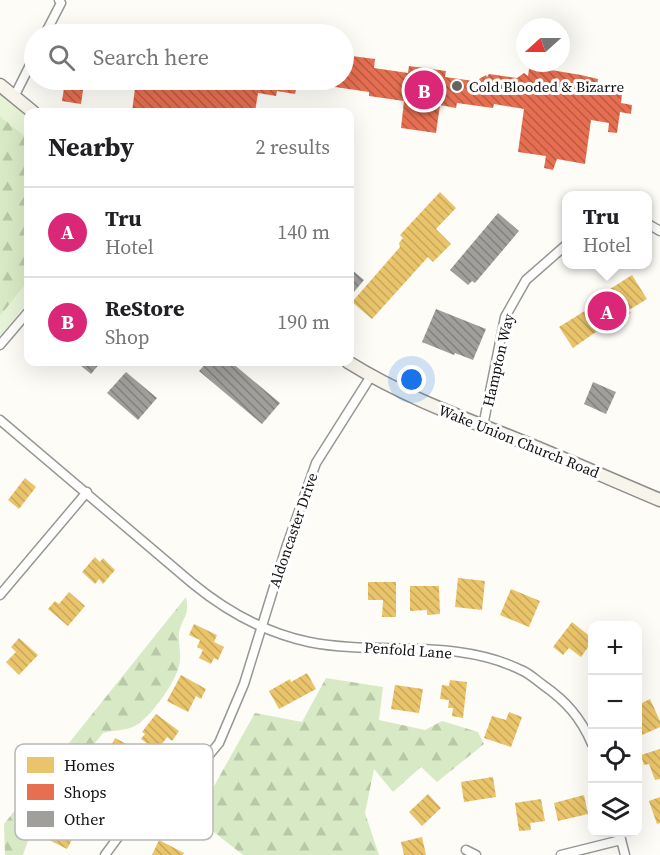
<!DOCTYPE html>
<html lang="en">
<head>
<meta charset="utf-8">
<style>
  body { margin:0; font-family:"Source Serif 4",serif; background:#f2f2f2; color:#202124 }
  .controls { position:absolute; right:18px; bottom:18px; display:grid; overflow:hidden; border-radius:12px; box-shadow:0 6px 24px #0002 }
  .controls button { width:54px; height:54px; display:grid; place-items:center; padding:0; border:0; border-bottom:2px solid #e0e0e0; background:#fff; color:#202124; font:30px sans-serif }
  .compass { position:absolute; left:516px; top:18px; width:54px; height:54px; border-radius:50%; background:#fff; box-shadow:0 6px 24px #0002; rotate:249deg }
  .you { position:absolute; left:412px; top:380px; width:21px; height:21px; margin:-15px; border:4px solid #fff; border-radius:50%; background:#1a73e8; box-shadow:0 0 0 9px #1a73e833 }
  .badge { display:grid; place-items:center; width:39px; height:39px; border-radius:50%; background:#db2777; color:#fff; font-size:20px; font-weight:700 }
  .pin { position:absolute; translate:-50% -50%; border:3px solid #fff; box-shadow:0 2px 6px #0006 }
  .popup { position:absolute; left:562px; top:191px; width:90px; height:78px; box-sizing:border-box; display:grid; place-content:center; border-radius:12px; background:#fff; filter:drop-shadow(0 2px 4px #0005); font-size:20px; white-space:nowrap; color:#757577 }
  .popup b { font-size:22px; color:#202124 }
  .popup::after { content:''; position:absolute; left:50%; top:100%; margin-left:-12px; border:12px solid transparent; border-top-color:#fff }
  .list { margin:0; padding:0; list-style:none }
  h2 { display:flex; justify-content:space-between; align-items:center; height:78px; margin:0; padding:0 24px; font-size:26px }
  h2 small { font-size:20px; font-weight:400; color:#757577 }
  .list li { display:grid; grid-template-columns:39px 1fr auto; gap:18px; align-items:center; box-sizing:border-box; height:90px; padding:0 24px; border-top:2px solid #e0e0e0 }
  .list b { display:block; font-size:22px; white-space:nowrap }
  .list p { margin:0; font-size:20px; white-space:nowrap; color:#757577 }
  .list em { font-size:20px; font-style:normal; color:#757577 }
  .icon { flex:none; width:33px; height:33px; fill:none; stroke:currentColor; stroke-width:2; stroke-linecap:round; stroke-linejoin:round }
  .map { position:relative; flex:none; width:660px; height:855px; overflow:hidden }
  .search { position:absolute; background:#fff; box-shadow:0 6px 24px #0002; left:24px; top:24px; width:330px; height:66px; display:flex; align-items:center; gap:15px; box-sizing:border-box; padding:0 21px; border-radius:33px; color:#757577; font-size:22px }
  .panel { position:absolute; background:#fff; box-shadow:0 6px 24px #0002; left:24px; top:108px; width:330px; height:258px; border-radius:12px }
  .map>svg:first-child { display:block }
  .grass { fill:#e7f3d7 }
  .forest { fill:url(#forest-firs) }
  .homes { fill:url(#homes-back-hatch) }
  .shops { fill:url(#shops-back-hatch) }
  .building { fill:url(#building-back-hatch) }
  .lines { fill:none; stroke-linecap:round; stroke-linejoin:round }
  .street-casing { stroke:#979795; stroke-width:11 }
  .secondary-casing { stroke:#8e8d8b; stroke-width:15 }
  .street { stroke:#fffffe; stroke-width:8 }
  .secondary { stroke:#f6f4eb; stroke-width:12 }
  .poi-dot { fill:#646362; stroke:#fff; stroke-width:2 }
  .labels { text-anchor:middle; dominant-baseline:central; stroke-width:6; stroke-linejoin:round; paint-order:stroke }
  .poi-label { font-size:15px; fill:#111; stroke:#fff; text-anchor:start }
  .street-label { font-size:15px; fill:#111; stroke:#fff }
  .key { fill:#fff; stroke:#b8b8b8; stroke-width:1.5 }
  .key-label { font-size:16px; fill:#111 }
</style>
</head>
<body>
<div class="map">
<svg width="660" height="855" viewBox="0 0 660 855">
  <defs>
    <pattern id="forest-firs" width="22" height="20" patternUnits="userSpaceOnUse" patternTransform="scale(1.5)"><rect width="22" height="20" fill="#d8eac5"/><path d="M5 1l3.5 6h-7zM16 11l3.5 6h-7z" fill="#b8c8a8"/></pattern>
    <pattern id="homes-back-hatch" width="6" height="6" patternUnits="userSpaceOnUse" patternTransform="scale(1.5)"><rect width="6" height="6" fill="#e9c46a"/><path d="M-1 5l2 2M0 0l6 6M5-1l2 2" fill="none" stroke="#c7a75b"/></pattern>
    <pattern id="shops-back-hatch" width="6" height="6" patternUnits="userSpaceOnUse" patternTransform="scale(1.5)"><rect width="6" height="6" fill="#e76f51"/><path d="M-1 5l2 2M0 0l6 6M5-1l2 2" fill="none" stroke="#ba5a42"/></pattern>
    <pattern id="building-back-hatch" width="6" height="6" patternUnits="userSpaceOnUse" patternTransform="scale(1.5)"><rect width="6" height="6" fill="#a19f9c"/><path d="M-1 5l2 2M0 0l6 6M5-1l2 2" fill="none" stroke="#82807e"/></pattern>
  </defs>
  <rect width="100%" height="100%" fill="#fdfcf7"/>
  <g class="grass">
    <polygon points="0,94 28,117 28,139 0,116"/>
    <polygon points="28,281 28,302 0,336 0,316"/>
  </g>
  <g class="forest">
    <polygon points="0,116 28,139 28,281 0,316"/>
    <path d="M186,597c4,20 -4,20 -7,36 -1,11 3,23 0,33 -4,17 -28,51 -44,60 -9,5 -22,4 -32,7l-67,85 -13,37h-18l-1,-31z"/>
    <polygon points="326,678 383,687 379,720 425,730 442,721 478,732 484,744 437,782 421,767 393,792 374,769 365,813 379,855 243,855 196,818 255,713 302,722"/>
  </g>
  <g class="homes">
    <polygon points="440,192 456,208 436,229 451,244 433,262 428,257 372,319 352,302 400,247 399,243 403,238 400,235"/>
    <polygon points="632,275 647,299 629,310 631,313 615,323 613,320 573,348 559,327 599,302 596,298"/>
    <polygon points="25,478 36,487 19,509 8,500"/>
    <polygon points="95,557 100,562 103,558 115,570 103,584 99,579 95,584 82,572"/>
    <polygon points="458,578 485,581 482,610 455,607"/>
    <polygon points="368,582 396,582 396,617 382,617 383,600 368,600"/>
    <polygon points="410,586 439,586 440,614 427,615 427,610 410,611"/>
    <polygon points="511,589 540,601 529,627 500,615"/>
    <polygon points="69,592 85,606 68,626 48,609 55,601 59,604"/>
    <polygon points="572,622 592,638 592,642 581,657 569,648 563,655 553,647"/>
    <polygon points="194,624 217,635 214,642 224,647 218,660 214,658 211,664 199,658 203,650 197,647 200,640 189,635"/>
    <polygon points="19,638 38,655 19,675 6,662 16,652 11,647"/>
    <polygon points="307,673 316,689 279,709 269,691 290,679 291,682"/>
    <polygon points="181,675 206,689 201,699 196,696 188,712 167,701"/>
    <polygon points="450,680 467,682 463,718 452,716 453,708 448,708 449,700 440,699 442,685 449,686"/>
    <polygon points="395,685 423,689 419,713 391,709"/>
    <polygon points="650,699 660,721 660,727 642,735 638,724 638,705"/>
    <polygon points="509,712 522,717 511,747 484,738 492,716 506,720"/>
    <polygon points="156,714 179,731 172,741 167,737 157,751 141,739 145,734 142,732"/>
    <polygon points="115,738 140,751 133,766 137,768 132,778 103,763"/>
    <polygon points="660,749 660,779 655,780 649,764 644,765 641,755"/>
    <polygon points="82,770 101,781 92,796 103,801 96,813 67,797"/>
    <polygon points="493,777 496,797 464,802 461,782"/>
    <polygon points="428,794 441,808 422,826 409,812"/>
    <polygon points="584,795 588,814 558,821 554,803"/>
    <polygon points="660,797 660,823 657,824 649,801"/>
    <polygon points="541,799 545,821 530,823 531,830 519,831 515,803"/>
    <polygon points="53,809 72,819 65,834 73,838 67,849 39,835 43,827 38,825 43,816 48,818"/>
    <polygon points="422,837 426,855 404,855 401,842"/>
    <polygon points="159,840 184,853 183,855 152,855"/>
  </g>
  <g class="shops">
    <polygon points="344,55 375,59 374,68 408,73 409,66 446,71 445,77 481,82 479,79 486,75 487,77 489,74 517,78 524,73 528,76 529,69 545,71 545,69 581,75 598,79 597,86 600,85 606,92 622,94 621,103 632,105 631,114 620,112 617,133 608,132 609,123 591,120 585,164 557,159 553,170 544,168 546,156 518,152 524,109 494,104 493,108 457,103 456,108 440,105 436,133 401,128 404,101 369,96 369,92 315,84 315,88 297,86 295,94 277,91 276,96 258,93 255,112 132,112 136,80 344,80"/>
    <polygon points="64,88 83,90 81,104 62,101"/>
  </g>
  <g class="building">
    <polygon points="498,213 519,231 475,283 472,281 468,285 450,270"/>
    <polygon points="351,269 364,280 353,293 350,290"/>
    <polygon points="436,309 486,329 473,360 455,353 454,355 422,342"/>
    <polygon points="76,362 101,362 91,374"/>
    <polygon points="207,362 231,362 280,403 262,424 199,371"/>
    <polygon points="126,372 157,398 138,420 107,393"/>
    <polygon points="593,382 616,392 606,414 584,404"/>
  </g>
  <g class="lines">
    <g class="street-casing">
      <g id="street">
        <polyline points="45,34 61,3 59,0"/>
        <polyline points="14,97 34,57"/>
        <polyline points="648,224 660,231"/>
        <polyline points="0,345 28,312"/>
        <path d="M0,420l192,163c34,28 74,50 117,59 70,14 145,-5 212,28 8,3 15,10 22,15 23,16 38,33 49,59"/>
        <polyline points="483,426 505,317 526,280 566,245"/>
        <polyline points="0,595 87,492"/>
        <polyline points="619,832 625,855"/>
        <polyline points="466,850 476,855"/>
        <polyline points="105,855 127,825 176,789 195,772 219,743 244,684 287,545 316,463 371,376"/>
        <polyline points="561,855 621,840"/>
      </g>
    </g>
    <g class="secondary-casing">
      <g id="secondary">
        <polyline points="0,85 33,112"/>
        <path d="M348,362c51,32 107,53 163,75 50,20 99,42 149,63"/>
      </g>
    </g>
    <use href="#street" class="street"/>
    <use href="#secondary" class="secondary"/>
  </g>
  <circle class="poi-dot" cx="457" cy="86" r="6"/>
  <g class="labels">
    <g class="poi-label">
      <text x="469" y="86">Cold Blooded &amp; Bizarre</text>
    </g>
    <g class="street-label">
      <text transform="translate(498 360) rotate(-77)">Hampton Way</text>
      <text transform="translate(519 441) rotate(22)">Wake Union Church Road</text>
      <text transform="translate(293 530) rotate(-71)">Aldoncaster Drive</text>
      <text transform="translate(408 650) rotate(4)">Penfold Lane</text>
    </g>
  </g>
  <rect x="15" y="744" width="198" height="96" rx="9" class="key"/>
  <rect x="27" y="757" width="27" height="16" fill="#e9c46a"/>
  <rect x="27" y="784" width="27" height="16" fill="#e76f51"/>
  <rect x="27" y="811" width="27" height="16" fill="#a19f9c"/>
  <g class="key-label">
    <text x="64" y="771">Homes</text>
    <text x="64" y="798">Shops</text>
    <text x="64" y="825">Other</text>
  </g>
</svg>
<div class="controls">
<button>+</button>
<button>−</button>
<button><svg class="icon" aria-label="locate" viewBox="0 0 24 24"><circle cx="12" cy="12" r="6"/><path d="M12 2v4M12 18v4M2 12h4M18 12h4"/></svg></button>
<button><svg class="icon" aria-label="layers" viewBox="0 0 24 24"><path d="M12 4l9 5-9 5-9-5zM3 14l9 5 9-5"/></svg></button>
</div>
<svg class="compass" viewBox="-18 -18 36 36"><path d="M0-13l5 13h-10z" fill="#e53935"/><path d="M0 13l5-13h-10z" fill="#757577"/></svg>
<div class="you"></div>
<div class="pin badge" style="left:607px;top:311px">A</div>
<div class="popup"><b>Tru</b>Hotel</div>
<div class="pin badge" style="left:424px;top:90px">B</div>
<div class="search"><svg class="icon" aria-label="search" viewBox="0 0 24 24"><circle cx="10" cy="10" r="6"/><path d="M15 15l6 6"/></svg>Search here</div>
<section class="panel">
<h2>Nearby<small>2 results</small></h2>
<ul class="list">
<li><span class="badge">A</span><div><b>Tru</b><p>Hotel</p></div><em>140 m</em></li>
<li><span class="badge">B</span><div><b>ReStore</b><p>Shop</p></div><em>190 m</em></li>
</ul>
</section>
</div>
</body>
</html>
